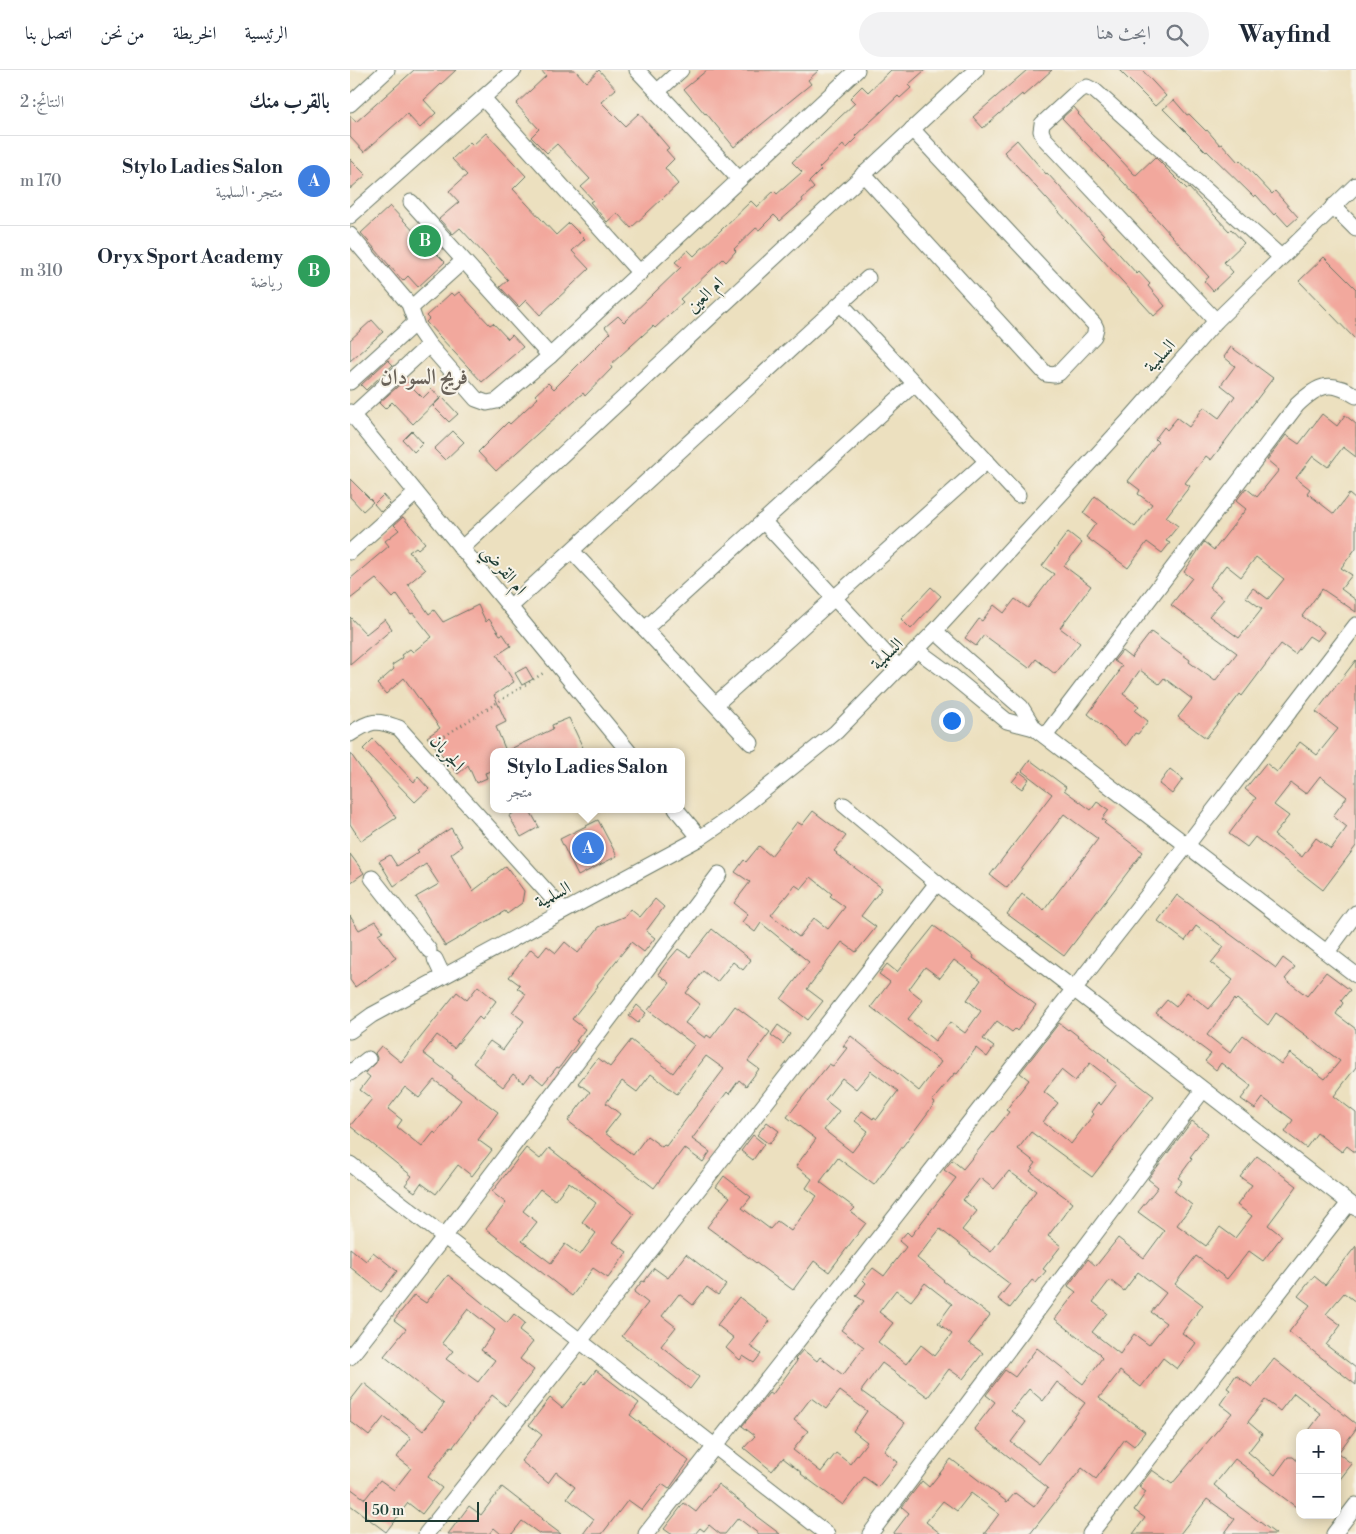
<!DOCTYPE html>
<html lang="ar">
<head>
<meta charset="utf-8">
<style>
  body { margin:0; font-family:"Libre Bodoni",Amiri,serif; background:#f2f2f3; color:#1f2937; direction:rtl }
  .controls { position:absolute; right:15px; bottom:15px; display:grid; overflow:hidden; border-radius:10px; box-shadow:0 2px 12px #0003 }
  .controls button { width:45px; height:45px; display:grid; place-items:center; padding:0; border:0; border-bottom:1px solid #e0e1e3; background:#fff; color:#1f2937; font:25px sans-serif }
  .scale { position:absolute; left:15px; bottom:12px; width:114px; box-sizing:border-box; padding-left:5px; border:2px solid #1f3d34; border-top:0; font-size:14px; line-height:18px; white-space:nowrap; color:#1f3d34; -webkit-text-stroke:4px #f7f3e8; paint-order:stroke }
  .you { position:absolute; left:601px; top:650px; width:18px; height:18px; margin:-12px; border:4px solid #fff; border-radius:50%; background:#1a73e8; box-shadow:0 0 0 8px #1a73e833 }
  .badge { display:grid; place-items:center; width:32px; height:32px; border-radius:50%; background:#111827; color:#fff; font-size:16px; font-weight:700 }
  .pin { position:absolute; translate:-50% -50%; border:2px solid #fff; box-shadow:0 1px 5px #0006 }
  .popup { position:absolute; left:140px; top:678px; width:195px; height:65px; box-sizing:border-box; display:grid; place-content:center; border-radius:10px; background:#fff; filter:drop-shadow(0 1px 4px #0005); font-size:16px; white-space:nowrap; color:#747a83 }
  .popup b { font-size:19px; color:#1f2937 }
  .popup::after { content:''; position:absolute; left:50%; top:100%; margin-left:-10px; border:10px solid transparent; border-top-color:#fff }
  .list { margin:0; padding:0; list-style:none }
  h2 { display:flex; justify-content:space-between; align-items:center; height:65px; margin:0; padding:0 20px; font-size:21px }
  h2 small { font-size:16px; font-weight:400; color:#747a83 }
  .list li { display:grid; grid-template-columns:32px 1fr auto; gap:15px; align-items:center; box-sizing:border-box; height:90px; padding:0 20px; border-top:1px solid #e0e1e3 }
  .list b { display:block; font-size:19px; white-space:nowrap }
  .list p { margin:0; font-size:16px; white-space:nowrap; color:#747a83 }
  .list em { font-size:16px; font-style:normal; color:#747a83 }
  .icon { flex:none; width:28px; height:28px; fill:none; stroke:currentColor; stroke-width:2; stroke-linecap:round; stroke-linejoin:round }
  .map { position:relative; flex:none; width:1006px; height:1464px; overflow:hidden; direction:ltr }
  header { display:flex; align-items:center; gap:30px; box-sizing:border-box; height:70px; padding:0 25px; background:#fff; border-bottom:1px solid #e0e1e3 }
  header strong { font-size:24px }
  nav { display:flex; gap:28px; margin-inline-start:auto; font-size:18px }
  .search { width:350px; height:45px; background:#f2f2f3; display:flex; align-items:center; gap:12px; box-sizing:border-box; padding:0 18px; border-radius:28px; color:#747a83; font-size:19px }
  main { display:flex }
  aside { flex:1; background:#fff }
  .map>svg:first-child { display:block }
  .building { fill:#f2a89d; fill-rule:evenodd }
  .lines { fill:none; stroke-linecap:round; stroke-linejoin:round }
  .minor-casing { stroke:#677665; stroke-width:17 }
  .path { stroke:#677665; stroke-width:2.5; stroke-dasharray:1 4; stroke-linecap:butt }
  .minor { stroke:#fff; stroke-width:15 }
  .labels { text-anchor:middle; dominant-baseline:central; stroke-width:4; stroke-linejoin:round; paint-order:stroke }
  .street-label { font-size:18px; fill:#1f3d34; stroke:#f7f3e8 }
  .district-label { font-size:22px; font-weight:bold; fill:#696259; stroke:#f7f3e8 }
</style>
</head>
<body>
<header>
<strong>Wayfind</strong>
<div class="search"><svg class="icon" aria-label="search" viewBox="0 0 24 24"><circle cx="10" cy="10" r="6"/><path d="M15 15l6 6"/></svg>ابحث هنا</div>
<nav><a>الرئيسية</a><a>الخريطة</a><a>من نحن</a><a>اتصل بنا</a></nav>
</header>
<main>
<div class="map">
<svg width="1006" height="1464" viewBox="0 0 1006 1464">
  <rect width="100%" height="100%" fill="#f7f3e8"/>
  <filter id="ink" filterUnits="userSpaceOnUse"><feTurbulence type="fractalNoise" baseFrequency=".02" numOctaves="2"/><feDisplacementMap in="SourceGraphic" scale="10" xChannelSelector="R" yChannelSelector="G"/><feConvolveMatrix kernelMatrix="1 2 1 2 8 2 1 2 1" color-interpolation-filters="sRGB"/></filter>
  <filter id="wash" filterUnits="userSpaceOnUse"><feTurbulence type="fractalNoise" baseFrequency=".0096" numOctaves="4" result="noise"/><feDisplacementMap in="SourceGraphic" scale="20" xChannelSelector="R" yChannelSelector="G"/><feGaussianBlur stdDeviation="1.12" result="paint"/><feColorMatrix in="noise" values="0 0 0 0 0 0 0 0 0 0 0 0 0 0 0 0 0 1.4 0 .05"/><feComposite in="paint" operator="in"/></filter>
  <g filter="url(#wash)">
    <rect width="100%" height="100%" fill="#ece0bf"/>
    <g id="blocks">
      <g class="building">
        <polygon points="64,0 106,0 74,30 86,43 70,58 57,44 14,82 0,67 0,45 6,52"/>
        <polygon points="191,0 225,0 236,12 249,0 266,19 251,32 275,56 289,43 319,78 316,80 324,89 315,98 328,114 281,158 267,143 257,152 240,132 243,130 231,117 240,109 207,74 197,83 181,67 189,59 166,34 196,6"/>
        <polygon points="357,0 469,0 458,10 461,14 384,77 356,43 355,44 334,19"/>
        <polygon points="541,0 575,0 558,15 561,18 550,28 548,26 505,66 507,68 496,79 493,75 469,98 471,100 459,112 464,118 452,129 453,131 430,151 424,145 409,160 406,158 384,179 386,181 376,192 373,189 330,229 333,232 305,258 303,256 260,295 262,298 235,326 233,323 217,337 146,401 128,382 158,352 160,354 188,328 185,325 198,313 204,319 260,263 255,257 268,246 274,252 331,197 325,192 338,180 344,186 401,131 407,137 424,121 427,124 452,102 442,92 505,33 500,28 512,16 518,22"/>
        <polygon points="677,0 702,0 673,26 672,24 633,58 623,47"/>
        <polygon points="769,0 792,0 816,26 805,36"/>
        <polygon points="824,30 837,45 839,44 856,61 857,60 870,75 872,74 888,92 890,90 922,124 925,121 948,147 938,156 926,143 924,145 906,125 904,127 857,81 856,82 813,39"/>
        <polygon points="724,37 729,43 728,44 784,104 786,105 805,87 837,119 839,118 879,161 881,159 894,173 874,192 883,202 863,221 854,211 859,207 774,113 712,48"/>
        <polygon points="136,63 176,106 163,119 206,165 219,153 235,169 222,181 239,199 190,245 176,230 169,237 150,217 158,210 110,158 103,164 89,149 109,132 99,121 117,105 102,89 120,72 123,75"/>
        <polygon points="667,70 696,104 697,103 754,165 753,166 787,204 789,202 800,214 798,216 815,236 804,246 654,82"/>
        <polygon points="0,89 16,105 0,119"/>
        <polygon points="40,136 85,184 86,183 95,192 68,217 58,206 53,211 11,163"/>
        <polygon points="974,187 1006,219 1006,270 949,211"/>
        <polygon points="109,222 140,255 143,253 158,269 162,265 173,277 132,312 76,252 79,249 76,246 101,223 104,226"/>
        <polygon points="22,250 33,262 0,291 0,270"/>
        <polygon points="881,277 923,308 861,390 856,386 835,413 840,416 816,447 828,456 816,471 820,473 812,483 797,472 778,498 736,467 746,453 733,443 745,426 785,457 802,434 788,424 790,420 778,411 808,372 805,369 814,357 817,360 827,348 839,357 854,337 869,348 885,326 871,315 885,296 874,287"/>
        <polygon points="38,290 43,295 16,320 11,315"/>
        <polygon points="55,310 73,328 82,319 90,328 63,354 42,332 35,339 29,333"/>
        <polygon points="92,327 108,344 99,352 83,336"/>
        <path d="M972,344l15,12 8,-11 11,9v33l-13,-10 -15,20 -15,-11 -17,22 14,11 -3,4 27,21 15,-20 7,6v48l-15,20 11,7 -11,14 15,11v12l-34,-23 -20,27 22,16 -7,9 -8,-5 -14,18 -14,-10 -39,52 -2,-2 -34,44 -28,-21 14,-18 -28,-21 -5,6 -19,-14 -17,24 16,12 -4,5 13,10 -10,13 -3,-1 -9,13 -38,-32 31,-42 -1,-1 4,-5 -8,-5 8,-10 9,7 20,-26 39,28 -1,2 26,19 22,-28 -66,-48 21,-27 -8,-6 20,-30 10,8 32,-41 -10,-8 10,-13 11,9 22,-27 -12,-10 19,-25 13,9zM906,487l28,22 -16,20 -15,-11 -7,9 16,12 -23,29 -30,-22 15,-17 -15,-12 17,-22 15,12z"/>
        <polygon points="62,361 73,373 64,382 53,370"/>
        <polygon points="103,361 114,372 95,390 84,379"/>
        <polygon points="0,409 23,432 13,441 0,427"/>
        <polygon points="33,425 40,433 31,442 24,434"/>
        <polygon points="53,447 75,473 68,479 66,477 59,482 75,500 58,514 79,544 84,540 93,552 128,535 136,552 139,549 150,565 153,564 161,576 147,585 164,612 144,625 156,652 146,657 156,681 203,659 202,655 219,648 235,682 144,682 144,700 135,703 137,708 126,713 118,695 108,704 77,667 90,658 54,608 36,624 27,614 44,599 42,595 53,588 51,585 60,579 63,582 82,567 63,543 61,544 47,524 43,528 26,509 0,529 0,509 39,476 35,471 49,460 44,455"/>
        <polygon points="718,462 732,473 714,496 741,516 710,558 730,573 705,604 686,589 679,598 634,565 626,576 615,568 629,549 632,551 644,535 654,543 665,529 678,538 704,504 692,496"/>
        <polygon points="581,517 591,526 561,559 551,549"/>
        <polygon points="0,547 16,564 35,549 42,559 0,595"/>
        <path d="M1006,590v186l-33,44 -68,-53 -8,10 -18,-13 27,-36 -11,-9 21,-26 11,9 23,-30 17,13 21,-26 -22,-17zM970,706l27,21 -14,19 14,11 -16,22 -15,-11 -14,19 -28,-22 15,-19 -15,-11 17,-22 15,11z"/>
        <polygon points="176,597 183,609 172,615 165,603"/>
        <polygon points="23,669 64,712 68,707 79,719 65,732 13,679"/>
        <polygon points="0,683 46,748 11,771 0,754"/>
        <polygon points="680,690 716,717 714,720 741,740 747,732 759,740 752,749 756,751 754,753 793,782 714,886 657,844 672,824 694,840 748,769 714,744 657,818 640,805 702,724 672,701"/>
        <polygon points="820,699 833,709 822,724 809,714"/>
        <polygon points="670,702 679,709 672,719 662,712"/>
        <polygon points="170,739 179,739 189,757 171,767 159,746"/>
        <path d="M463,741l33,25 -12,15 3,2 -1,1 46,34 -21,28 15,11 -7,9 -13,16 -14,-10 -35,47 16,12 -15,19 -27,-21 28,-37 -48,-39 -6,9 -13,-10 6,-8 -14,-11 16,-21 -15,-10 9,-12 2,2 13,-16 12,10 26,-34 5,3zM461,807l21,17 -2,2 15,11 -17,22 -14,-11 -15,19 -28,-22 24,-30 6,4z"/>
        <polygon points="248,750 267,786 228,806 210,769"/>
        <polygon points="101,758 112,776 101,784 123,821 156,796 174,821 172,833 157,844 155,841 95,876 66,827 89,814 76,794 44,816 29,791 40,785 47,796 69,782 67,780"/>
        <polygon points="0,784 14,803 0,813"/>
        <path d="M827,825l99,73 7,-10 12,9 -10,12 22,17 19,-24 24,18 -9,11 2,2 -7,11 20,15v38l-22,29 22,17v40l-9,-7 -5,6 -25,-19 -11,15 -21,-16 8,-12 -30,-22 -8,11 -14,-10 10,-13 -30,-23 -5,7 -11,-9 6,-7 -55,-41 11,-13 9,7 11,-15 22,17 24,-29 -22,-17 13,-16 -28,-21 -11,15 -27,-20zM884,929l1,2 2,-2 31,26 8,-12 64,48 -15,18 -35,-26 -9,11 -38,-29 -13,18 -23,-18z"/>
        <polygon points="305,829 314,837 296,861 305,868 294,882 281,872 247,915 248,916 222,949 235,959 226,971 228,972 209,998 207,997 193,1014 181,1004 174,1013 163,1004 153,1017 123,993 140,971 153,980 174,951 162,942 176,924 167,918 170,915 159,907 181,879 189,886 197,876 206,883 215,872 228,883 249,857 275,846 280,839 290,847"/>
        <polygon points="0,846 9,860 26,851 33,861 28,864 46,888 5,917 0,910"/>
        <path d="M584,856l40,30 -1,2 63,47 -19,26 -2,-2 -3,3 -15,-11 -14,18 11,8 -7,10 -11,-9 -19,26 -2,-1 -23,28 3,2 -61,82 -36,-27 -18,24 35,26 -4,4 15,11 -37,49 -15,-11 -21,29 -86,-63 23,-30 -14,-10 8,-11 27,21 -9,11 28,21 7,-8 14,10 26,-35 -11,-8 6,-9 -16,-13 20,-27 -29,-22 42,-53 4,2 14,-18 -4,-2 8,-10 68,55 22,-29 -70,-55 19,-25 -11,-8 8,-10 10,8zM604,890l27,20 -14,20 14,11 -16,22 -15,-11 -15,19 -27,-22 15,-19 -14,-11 16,-22 15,11zM521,1001l27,20 -21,28 -3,-2 -1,2 -11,-8 -7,10 13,10 -16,21 -28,-22 15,-19 -14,-11 17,-22 14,11z"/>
        <path d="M362,859l39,31 -8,10 -10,-8 -16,20 -14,-11 -17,22 14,11 -15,19 20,15 2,-3 4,3 24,-32 35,26 -22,29 11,8 -13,17 -7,-6 -10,14 -2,-2 -35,47 18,13 -7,10 -19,-14 -30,40 -86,-67 22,-29 -12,-9 9,-11 11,-14 12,9 21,-27 42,33 21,-28 -46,-35 22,-27 -12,-9 8,-11 12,-14 12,8zM356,986l18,13 -58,77 -2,-1 -2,2 -15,-11 -14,19 -28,-22 15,-19 -14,-11 16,-22 15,11 14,-18 26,20z"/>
        <path d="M128,916l18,15 -14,19 -3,-3 -25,31 -17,-13 -14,18 30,23 -1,2 46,34 -20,28 14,10 -20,26 -14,-11 -22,29 -15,-11 -6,9 -10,-7 7,-9 -62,-50 22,-27 -12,-9 10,-13 -5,-4 11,-10 1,-5 -2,-5 6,-7 20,16 56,-70 10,8zM84,1010l27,20 -25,34 -2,-2 -12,15 -25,-20 5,-7 -14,-11 17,-22 14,11z"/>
        <polygon points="287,935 296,943 288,953 279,946"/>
        <path d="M709,953l9,7 1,-1 40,31 -1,1 46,35 -62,81 -61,-45 -13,17 18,14 -6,8 43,32 -25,33 13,10 -18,23 3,2 -10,12 -4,-3 -22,28 -12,-9 12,-15 -40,-30 1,-1 -31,-24 -23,29 27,22 -1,1 47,34 -21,28 14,10 -20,26 -14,-10 -21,28 -46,-34 -21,28 44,32 -21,28 14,11 -20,25 -14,-10 -21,28 -42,-31 1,-1 -19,-15 -11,13 -28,-23 11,-12 -13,-10 27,-33 3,2 25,-34 -2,-2 8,-9 14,11 3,-4 23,18 21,-28 -23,-17 23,-29 -8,-5 10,-13 -3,-3 10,-12 11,8 22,-29 -7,-6 8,-9 4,4 45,-58 -12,-8 8,-10 11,9 26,-32 20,-25 -3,-2 23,-30 -9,-7zM740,993l27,21 -16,21 -3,-3 -7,10 3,2 -23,30 -28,-22 15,-19 -14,-11 17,-22 14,11zM659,1101l27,20 -45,61 -29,-22 15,-19 -14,-11 17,-22 14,11zM575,1213l27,21 -14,19 14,11 -17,22 -14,-11 -15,19 -28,-22 15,-19 -14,-11 17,-22 15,11zM490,1321l27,20 -14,20 14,11 -17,22 -14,-11 -15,19 -28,-22 15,-19 -14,-11 17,-22 15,11z"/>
        <polygon points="428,955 440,964 433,974 421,965"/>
        <path d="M842,1051l16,12 -18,24 2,2 -14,19 4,3 -8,10 18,14 -15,20 29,21 14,-19 15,11 17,-22 -15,-11 15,-20 -12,-8 17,-21 40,30 -29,39 14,11 -19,25 -14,-10 -22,28 -31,-23 -21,28 28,21 -21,28 14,10 -19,26 -14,-11 -22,29 -21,-16 -21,27 46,34 -11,14 -9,-7 -29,40 -14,-11 -52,66h-46l15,-20 -28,-21 -14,18 -14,-10 -17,21 15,12h-48l16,-21 -7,-6 20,-26 7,6 22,-28 56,43 8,-9 19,14 14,-19 -74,-59 21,-27 -9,-7 19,-25 10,7 22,-29 46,36 19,-26 -3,-3 1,-1 -45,-35 21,-27 -8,-6 20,-27 8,7 22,-28 26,20 20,-27 -26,-19 20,-25 -10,-8zM788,1202l28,21 -15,19 15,11 -17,22 -15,-11 -14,20 -28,-22 15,-19 -14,-11 17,-22 14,11zM707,1312l28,21 -46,61 -28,-22 15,-20 -15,-11 18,-22 14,12z"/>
        <polygon points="417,1052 429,1061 419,1074 407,1065"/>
        <polygon points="403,1065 414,1074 403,1090 391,1081"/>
        <path d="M176,1078l14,11 9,-11 85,66 -21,28 14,10 -19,26 -15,-10 -21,28 -86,-67 20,-26 -14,-11zM219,1112l27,21 -14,19 14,11 -16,22 -15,-11 -14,19 -29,-22 15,-19 -14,-11 17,-22 15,11z"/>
        <polygon points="1006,1176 1006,1232 994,1223 976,1244 991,1255 976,1275 1006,1298 1006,1315 939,1262 960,1235 948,1226 964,1206 975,1215"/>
        <polygon points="0,1178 16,1191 23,1182 47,1201 31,1222 0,1197"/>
        <polygon points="336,1184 376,1215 368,1225 357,1217 343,1235 329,1224 312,1246 326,1257 311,1276 349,1307 340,1319 272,1266 298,1233 284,1222 292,1211 294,1212 304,1198 318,1208"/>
        <path d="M98,1205l59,48 7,-9 11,9 -6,8 14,11 -13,17 14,11 -28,36 -14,-11 -39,52 -2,-1 -23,31 14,11 -20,26 -14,-11 -22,29 -36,-27v-17l15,11 15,-19 14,10 17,-22 -14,-11 14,-19 -27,-21 -15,19 -19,-15v-20l14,-18 59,48 21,-27 -60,-48 22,-27 -12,-9 9,-11 11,-14 12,8zM118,1239l27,21 -14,20 14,10 -17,22 -32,-23 7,-8 -11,-8z"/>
        <polygon points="389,1227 420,1251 400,1276 411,1284 404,1293 393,1286 390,1290 376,1278 384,1268 367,1255"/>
        <polygon points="924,1289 1006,1354 1006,1359 988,1383 1002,1394 987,1413 987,1363 957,1363 971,1344 944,1323 930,1341 915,1330 898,1352 912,1364 898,1382 925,1405 938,1387 943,1387 950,1393 950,1440 905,1406 906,1405 885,1389 864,1415 877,1426 876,1427 926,1464 874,1464 885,1449 857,1429 830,1464 783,1464 795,1448 784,1440 796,1422 789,1417 802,1400 822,1414 882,1343 870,1334 880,1320 877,1318 886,1305 902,1317"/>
        <polygon points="246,1300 289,1333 280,1345 339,1391 319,1419 312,1414 292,1440 278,1430 252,1464 233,1464 244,1449 217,1428 225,1417 206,1402 198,1413 171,1391 192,1365 179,1355 200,1328 212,1338 233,1312 235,1314"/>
        <polygon points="368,1414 407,1445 406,1446 430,1464 409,1464 388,1448 375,1464 370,1464 359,1455 354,1461 350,1458 345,1464 321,1464 314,1459 334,1433 346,1442"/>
        <polygon points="152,1417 192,1448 191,1449 211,1464 190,1464 172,1451 162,1464 151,1464 144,1458 139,1464 98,1464 119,1436 131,1445"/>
      </g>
    </g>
  </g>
  <g filter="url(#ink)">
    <use href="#blocks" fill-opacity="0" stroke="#677665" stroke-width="1"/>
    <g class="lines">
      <g class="minor-casing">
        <g id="minor">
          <polyline points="287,0 389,109"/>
          <polyline points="307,22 331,0"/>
          <polyline points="133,28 290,203"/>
          <polyline points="0,34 37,0"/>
          <polyline points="513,104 696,304 704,305 709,303 744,266 746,258 744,254 562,59"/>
          <polyline points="61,132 200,286"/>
          <polyline points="983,136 1006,159"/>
          <polyline points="0,146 164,0"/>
          <polyline points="0,165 59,234 68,259 79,275 126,329 137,333 147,331 200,286 507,0"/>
          <polyline points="491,234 668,425"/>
          <polyline points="62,237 113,191"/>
          <polyline points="866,251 694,68 691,61 692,54 729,20 737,17 745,21 931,187"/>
          <polyline points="0,312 65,253"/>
          <polyline points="0,342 279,682"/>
          <polyline points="3,345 79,275"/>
          <polyline points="413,451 549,598"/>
          <polyline points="111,479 626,0"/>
          <polyline points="222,481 401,673"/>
          <polyline points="0,482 66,423"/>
          <polyline points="160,537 518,208"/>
          <polyline points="295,559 564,314"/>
          <polyline points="585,561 617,590 671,637 684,658 1006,905"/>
          <polyline points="567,580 601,605 657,651 684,658"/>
          <polyline points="366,634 637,391"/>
          <path d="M0,664c22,-14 25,-15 49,-6l165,183"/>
          <path d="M695,666l252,-331c21,-20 33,-26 59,-9"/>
          <polyline points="494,735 587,813 1006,1138"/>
          <polyline points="326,739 350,768"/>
          <polyline points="22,808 79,880"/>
          <polyline points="977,882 1006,843"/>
          <polyline points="85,889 93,906"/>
          <polyline points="0,961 22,945 350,768 378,749 486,662 585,561 778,351 866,251 1006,115"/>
          <polyline points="0,1003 18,989"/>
          <polyline points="0,1094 230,1271 477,1464"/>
          <polyline points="0,1287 94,1167 369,804"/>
          <polyline points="76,1464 230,1271 587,813"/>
          <polyline points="296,1464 837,775 1006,555"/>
          <polyline points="520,1464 853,1020"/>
          <polyline points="740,1464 999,1133"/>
          <polyline points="984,1464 1006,1435"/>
        </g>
      </g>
      <polyline class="path" points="82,674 195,602"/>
      <use href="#minor" class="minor"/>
    </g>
  </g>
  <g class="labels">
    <g class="street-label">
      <text transform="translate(355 225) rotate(-43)">ام العين</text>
      <text transform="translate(810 286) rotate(-48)">السلمية</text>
      <text transform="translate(154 500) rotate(50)">ام القرضي</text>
      <text transform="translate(537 584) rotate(-45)">السلمية</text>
      <text transform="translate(97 683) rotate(48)">الجريان</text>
      <text transform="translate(203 825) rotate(-28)">السلمية</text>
    </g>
    <g class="district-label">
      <text x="74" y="307">فريج السودان</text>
    </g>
  </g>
</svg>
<div class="controls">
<button>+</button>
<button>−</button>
</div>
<div class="scale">50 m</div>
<div class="you"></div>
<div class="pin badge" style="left:238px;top:778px;background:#3f7fe0">A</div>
<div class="popup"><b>Stylo Ladies Salon</b>متجر</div>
<div class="pin badge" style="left:75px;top:171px;background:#2e9e5b">B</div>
</div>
<aside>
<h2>بالقرب منك<small>النتائج: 2</small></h2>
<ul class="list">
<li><span class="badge" style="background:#3f7fe0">A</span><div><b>Stylo Ladies Salon</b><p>متجر · السلمية</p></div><em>170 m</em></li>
<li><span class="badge" style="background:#2e9e5b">B</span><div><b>Oryx Sport Academy</b><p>رياضة</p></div><em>310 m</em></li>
</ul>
</aside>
</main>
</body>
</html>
